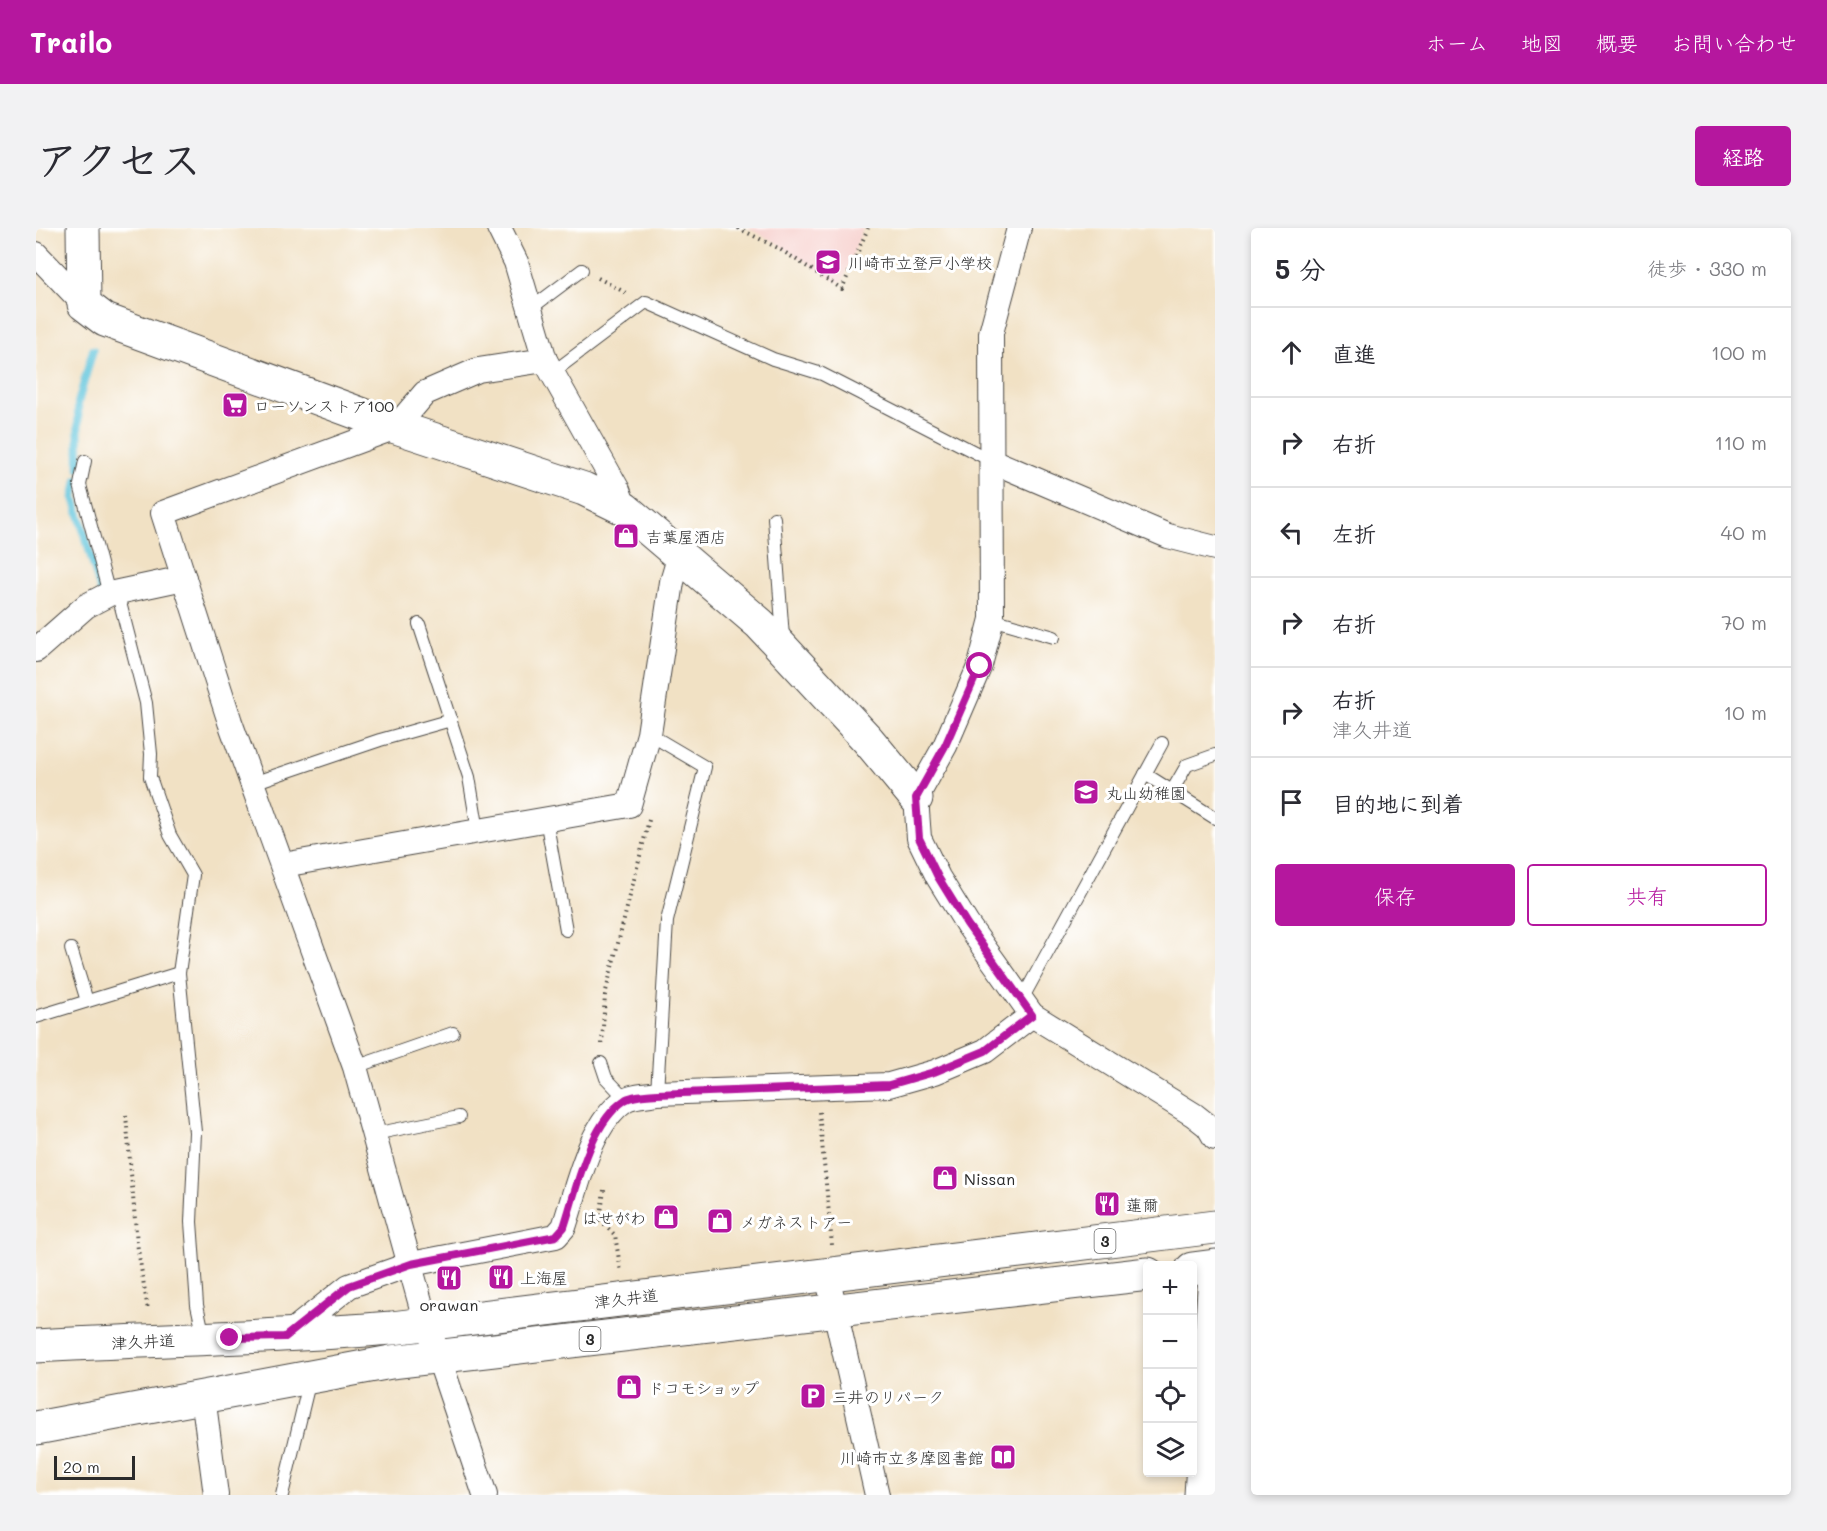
<!DOCTYPE html>
<html lang="ja">
<head>
<meta charset="utf-8">
<style>
  body { margin:0; font-family:Mali,"Klee One",sans-serif; background:#f2f2f3; color:#2b2b33 }
  .controls { position:absolute; right:18px; bottom:18px; display:grid; overflow:hidden; border-radius:6px; box-shadow:0 3px 9px #0003 }
  .controls button { width:54px; height:54px; display:grid; place-items:center; padding:0; border:0; border-bottom:2px solid #e1e1e2; background:#fff; color:#2b2b33; font:30px sans-serif }
  .scale { position:absolute; left:18px; bottom:15px; width:81px; box-sizing:border-box; padding-left:6px; border:3px solid #2b2b2b; border-top:0; font-size:16px; line-height:21px; white-space:nowrap; color:#2b2b2b; -webkit-text-stroke:4px #fff; paint-order:stroke }
  .stop { position:absolute; width:18px; height:18px; margin:-14px; border:4px solid #b5179e; border-radius:50%; background:#fff }
  .stop.end { background:#b5179e; border-color:#fff; box-shadow:0 2px 6px #0008 }
  .list { margin:0; padding:0; list-style:none }
  h2 { display:flex; justify-content:space-between; align-items:center; height:78px; margin:0; padding:0 24px; font-size:26px }
  h2 small { font-size:20px; font-weight:400; color:#7c7c81 }
  .list li { display:grid; grid-template-columns:39px 1fr auto; gap:18px; align-items:center; box-sizing:border-box; height:90px; padding:0 24px; border-top:2px solid #e1e1e2 }
  .list b { display:block; font-size:22px; white-space:nowrap }
  .list p { margin:0; font-size:20px; white-space:nowrap; color:#7c7c81 }
  .list em { font-size:20px; font-style:normal; color:#7c7c81 }
  .actions { display:flex; gap:12px; padding:18px 24px }
  .actions a { flex:1; padding:14px 0; border:2px solid #b5179e; border-radius:6px; text-align:center; font-size:21px; color:#b5179e }
  .actions .main { background:#b5179e; color:#fff }
  .icon { flex:none; width:33px; height:33px; fill:none; stroke:currentColor; stroke-width:2; stroke-linecap:round; stroke-linejoin:round }
  .map { position:relative; flex:none; width:1179px; height:1267px; overflow:hidden; border-radius:6px }
  header { display:flex; align-items:center; gap:36px; box-sizing:border-box; height:84px; padding:0 30px; background:#b5179e; color:#fff }
  header strong { font-size:28px }
  nav { display:flex; gap:33px; margin-inline-start:auto; font-size:21px }
  .intro { display:flex; align-items:center; justify-content:space-between; box-sizing:border-box; height:144px; padding:0 36px }
  h1 { margin:0; font-size:42px }
  .button { padding:15px 27px; border-radius:6px; background:#b5179e; color:#fff; font-size:21px; font-weight:700 }
  main { display:flex; gap:36px; padding:0 36px }
  aside { flex:1; background:#fff; border-radius:6px; box-shadow:0 3px 9px #0003 }
  .map>svg:first-child { display:block }
  .built { fill:#f7d0cd }
  .lines { fill:none; stroke-linecap:round; stroke-linejoin:round }
  .stream { stroke:#5ec4db; stroke-width:8 }
  .lane-casing { stroke:#494642; stroke-width:14 }
  .street-casing { stroke:#494642; stroke-width:26 }
  .secondary-casing { stroke:#494642; stroke-width:35 }
  .primary-casing { stroke:#494642; stroke-width:35 }
  .path { stroke:#494642; stroke-width:4; stroke-dasharray:1.5 4.5; stroke-linecap:butt }
  .lane { stroke:#fff; stroke-width:12 }
  .street { stroke:#fff; stroke-width:24 }
  .secondary { stroke:#fff; stroke-width:33 }
  .primary { stroke:#fff; stroke-width:33 }
  .route { stroke:#b5179e; stroke-width:8 }
  .labels { text-anchor:middle; dominant-baseline:central; stroke-width:6; stroke-linejoin:round; paint-order:stroke }
  .shield { fill:#fff; stroke:#6b6b6b; stroke-width:1.5 }
  .shield-label { font-size:15px; font-weight:bold; fill:#2b2b2b }
  .poi-label { font-size:16px; fill:#2b2b2b; stroke:#fff; text-anchor:start }
  .street-label { font-size:16px; fill:#2b2b2b; stroke:#fff }
</style>
</head>
<body>
<header>
<strong>Trailo</strong>
<nav><a>ホーム</a><a>地図</a><a>概要</a><a>お問い合わせ</a></nav>
</header>
<div class="intro"><h1>アクセス</h1><a class="button">経路</a></div>
<main>
<div class="map">
<svg width="1179" height="1267" viewBox="0 0 1179 1267">
  <rect width="100%" height="100%" fill="#fff"/>
  <filter id="ink" filterUnits="userSpaceOnUse"><feTurbulence type="fractalNoise" baseFrequency=".0167" numOctaves="2"/><feDisplacementMap in="SourceGraphic" scale="12" xChannelSelector="R" yChannelSelector="G"/><feConvolveMatrix kernelMatrix="1 2 1 2 8 2 1 2 1" color-interpolation-filters="sRGB"/></filter>
  <filter id="wash" filterUnits="userSpaceOnUse"><feTurbulence type="fractalNoise" baseFrequency=".008" numOctaves="4" result="noise"/><feDisplacementMap in="SourceGraphic" scale="24" xChannelSelector="R" yChannelSelector="G"/><feGaussianBlur stdDeviation="1.35" result="paint"/><feColorMatrix in="noise" values="0 0 0 0 0 0 0 0 0 0 0 0 0 0 0 0 0 1.4 0 .05"/><feComposite in="paint" operator="in"/></filter>
  <g filter="url(#wash)">
    <rect width="100%" height="100%" fill="#f1e1c4"/>
    <polygon class="built" points="712,0 827,0 807,52 801,54 741,15"/>
    <g class="lines">
      <g class="stream">
        <polyline points="43,240 42,175 57,122"/>
        <polyline points="41,252 38,269 65,364"/>
      </g>
    </g>
  </g>
  <g filter="url(#ink)">
    <g class="lines">
      <g class="lane-casing">
        <g id="lane">
          <polyline points="494,81 546,42"/>
          <polyline points="516,145 610,74 737,131 786,146 956,233"/>
          <polyline points="49,233 44,257 73,366"/>
          <polyline points="738,290 747,409"/>
          <polyline points="81,363 110,475 115,526 114,549 134,607 157,647 143,745 159,904 155,994 161,1077 168,1109"/>
          <polyline points="956,391 1018,409"/>
          <polyline points="383,396 433,549 442,603"/>
          <polyline points="613,506 669,539 631,693 621,865"/>
          <polyline points="1109,546 1179,590"/>
          <polyline points="217,555 344,512 415,492"/>
          <polyline points="1136,563 1151,537 1179,527"/>
          <polyline points="510,591 530,702"/>
          <polyline points="35,721 51,773"/>
          <polyline points="985,773 1126,515"/>
          <polyline points="0,789 143,745"/>
          <polyline points="565,835 570,850 590,871"/>
          <polyline points="319,839 417,805"/>
          <polyline points="338,906 423,889"/>
          <polyline points="246,1267 274,1151"/>
        </g>
      </g>
      <g class="street-casing">
        <g id="street">
          <polyline points="463,0 480,34 509,132 582,262 589,281"/>
          <polyline points="983,0 955,105 956,391 944,437 909,518 880,570 883,610 902,649 931,696 996,787 1158,887 1172,898 1179,910"/>
          <polyline points="0,26 48,76"/>
          <polyline points="956,233 1132,308 1179,320"/>
          <polyline points="0,422 50,378 73,366 148,350"/>
          <polyline points="247,637 593,577 613,506 636,354 644,327"/>
          <polyline points="791,1047 841,1267"/>
          <path d="M249,1109l64,-51 62,-22 145,-28 8,-9c13,-38 25,-103 61,-127 7,-5 23,-5 32,-7l232,-8 46,-13 50,-21 47,-36"/>
          <polyline points="167,1168 180,1267"/>
          <polyline points="449,1267 385,1077 319,839 194,494 127,285 360,199 389,165 442,142 509,132"/>
        </g>
      </g>
      <g class="secondary-casing">
        <g id="secondary">
          <polyline points="47,0 48,76 69,92 360,199 548,261 589,281 724,396 832,512 880,570"/>
          <polyline points="1165,1267 1179,1046"/>
        </g>
      </g>
      <g class="primary-casing">
        <g id="primary">
          <polyline points="1156,1041 1179,1038"/>
          <path d="M0,1118c119,-7 237,-8 356,-18l823,-101"/>
          <polyline points="0,1200 355,1134 1112,1046"/>
        </g>
      </g>
      <g class="path">
        <polyline points="702,0 742,20 806,61 832,0"/>
        <polyline points="562,50 590,65"/>
        <polyline points="566,816 569,767 613,592"/>
        <polyline points="783,884 796,1017"/>
        <polyline points="90,887 101,1015 112,1082"/>
        <polyline points="568,962 564,992 579,1007 585,1044"/>
      </g>
      <use href="#lane" class="lane"/>
      <use href="#street" class="street"/>
      <use href="#secondary" class="secondary"/>
      <use href="#primary" class="primary"/>
    </g>
  </g>
  <g class="lines" filter="url(#ink)">
    <path class="route" d="M194,1110l55,-1 64,-51 62,-22 145,-28 8,-9c13,-39 25,-103 61,-127 7,-5 23,-5 32,-6l232,-9 45,-13 51,-21 47,-36 -65,-91 -29,-47 -19,-39 -3,-40 29,-52 35,-80"/>
  </g>
  <defs>
    <g id="school-square" transform="scale(1.35)"><rect x="-9" y="-9" width="18" height="18" rx="4" fill="#b5179e" stroke="#fff"/><path d="M0-5L7-2L0 1L-7-2ZM-4 1L0 2.5L4 1V4Q0 6-4 4Z" fill="#fff"/></g>
    <g id="supermarket-square" transform="scale(1.35)"><rect x="-9" y="-9" width="18" height="18" rx="4" fill="#b5179e" stroke="#fff"/><path d="M-6-5.5h2.5l.6 2H6L4.5 2H-2.5L-4.4-4H-6ZM-1.5 3.2a1.3 1.3 0 1 0 .1 0ZM3 3.2a1.3 1.3 0 1 0 .1 0Z" fill="#fff"/></g>
    <g id="shop-square" transform="scale(1.35)"><rect x="-9" y="-9" width="18" height="18" rx="4" fill="#b5179e" stroke="#fff"/><path d="M-5-2.5h2.3a2.7 3.5 0 0 1 5.4 0H5L5.5 6h-11ZM-1.5-2.5h3a1.5 2.3 0 0 0-3 0Z" fill="#fff"/></g>
    <g id="restaurant-square" transform="scale(1.35)"><rect x="-9" y="-9" width="18" height="18" rx="4" fill="#b5179e" stroke="#fff"/><path d="M-5-6h1v4h1v-4h1v4h1v-4h1v5L-1.5 .5V6h-2V.5L-5-1ZM5-6V6H3V1.5H1.5Q1.5-4 5-6Z" fill="#fff"/></g>
    <g id="parking-square" transform="scale(1.35)"><rect x="-9" y="-9" width="18" height="18" rx="4" fill="#b5179e" stroke="#fff"/><path d="M-3.5-5.5H1a3.5 3.5 0 0 1 0 7H-1V5.5H-3.5ZM-1-3.4V-.6H.8a1.4 1.4 0 0 0 0-2.8Z" fill="#fff"/></g>
    <g id="library-square" transform="scale(1.35)"><rect x="-9" y="-9" width="18" height="18" rx="4" fill="#b5179e" stroke="#fff"/><path d="M-6-4Q-3-5.5-.7-3.5V5Q-3 3-6 4ZM6-4Q3-5.5 .7-3.5V5Q3 3 6 4Z" fill="#fff"/></g>
  </defs>
  <g fill-rule="evenodd">
    <use href="#school-square" x="792" y="34"/>
    <use href="#supermarket-square" x="199" y="177"/>
    <use href="#shop-square" x="590" y="308"/>
    <use href="#school-square" x="1050" y="564"/>
    <use href="#shop-square" x="909" y="950"/>
    <use href="#restaurant-square" x="1071" y="976"/>
    <use href="#shop-square" x="630" y="989"/>
    <use href="#shop-square" x="684" y="993"/>
    <use href="#restaurant-square" x="465" y="1049"/>
    <use href="#restaurant-square" x="413" y="1050"/>
    <use href="#shop-square" x="593" y="1159"/>
    <use href="#parking-square" x="777" y="1168"/>
    <use href="#library-square" x="967" y="1229"/>
  </g>
  <g class="labels">
    <g class="shield">
      <rect x="1058.5" y="1001" width="21" height="24" rx="4.5"/>
      <rect x="543.5" y="1099" width="21" height="24" rx="4.5"/>
    </g>
    <g class="shield-label">
      <text x="1069" y="1013">3</text>
      <text x="554" y="1111">3</text>
    </g>
    <g class="poi-label">
      <text x="812" y="34">川崎市立登戸小学校</text>
      <text x="218" y="177">ローソンストア100</text>
      <text x="610" y="308">吉葉屋酒店</text>
      <text x="1070" y="564">丸山幼稚園</text>
      <text x="928" y="950">Nissan</text>
      <text x="1090" y="976">蓮爾</text>
      <text x="610" y="989" text-anchor="end">はせがわ</text>
      <text x="704" y="993">メガネストアー</text>
      <text x="484" y="1049">上海屋</text>
      <text x="413" y="1076" text-anchor="middle">orawan</text>
      <text x="612" y="1159">ドコモショップ</text>
      <text x="796" y="1168">三井のリパーク</text>
      <text x="948" y="1229" text-anchor="end">川崎市立多摩図書館</text>
    </g>
    <g class="street-label">
      <text transform="translate(590 1070) rotate(-7)">津久井道</text>
      <text transform="translate(107 1113) rotate(-3)">津久井道</text>
    </g>
  </g>
</svg>
<div class="controls">
<button>+</button>
<button>−</button>
<button><svg class="icon" aria-label="locate" viewBox="0 0 24 24"><circle cx="12" cy="12" r="6"/><path d="M12 2v4M12 18v4M2 12h4M18 12h4"/></svg></button>
<button><svg class="icon" aria-label="layers" viewBox="0 0 24 24"><path d="M12 4l9 5-9 5-9-5zM3 14l9 5 9-5"/></svg></button>
</div>
<div class="scale">20 m</div>
<div class="stop" style="left:944px;top:438px"></div>
<div class="stop end" style="left:194px;top:1110px"></div>
</div>
<aside>
<h2>5 分<small>徒歩 · 330 m</small></h2>
<ul class="list">
<li><svg class="icon" aria-label="ahead" viewBox="0 0 24 24"><path d="M12 20V5M6 11l6-6 6 6"/></svg><div><b>直進</b></div><em>100 m</em></li>
<li><svg class="icon" aria-label="right" viewBox="0 0 24 24"><path d="M7 20v-9h11M14 6l5 5-5 5"/></svg><div><b>右折</b></div><em>110 m</em></li>
<li><svg class="icon" aria-label="left" viewBox="0 0 24 24"><path d="M17 20v-9H6M10 6l-5 5 5 5"/></svg><div><b>左折</b></div><em>40 m</em></li>
<li><svg class="icon" aria-label="right" viewBox="0 0 24 24"><path d="M7 20v-9h11M14 6l5 5-5 5"/></svg><div><b>右折</b></div><em>70 m</em></li>
<li><svg class="icon" aria-label="right" viewBox="0 0 24 24"><path d="M7 20v-9h11M14 6l5 5-5 5"/></svg><div><b>右折</b><p>津久井道</p></div><em>10 m</em></li>
<li><svg class="icon" aria-label="arrive" viewBox="0 0 24 24"><path d="M6 21V4h12l-3 4 3 4H6"/></svg><div><b>目的地に到着</b></div></li>
</ul>
<div class="actions"><a class="main">保存</a><a>共有</a></div>
</aside>
</main>
</body>
</html>
